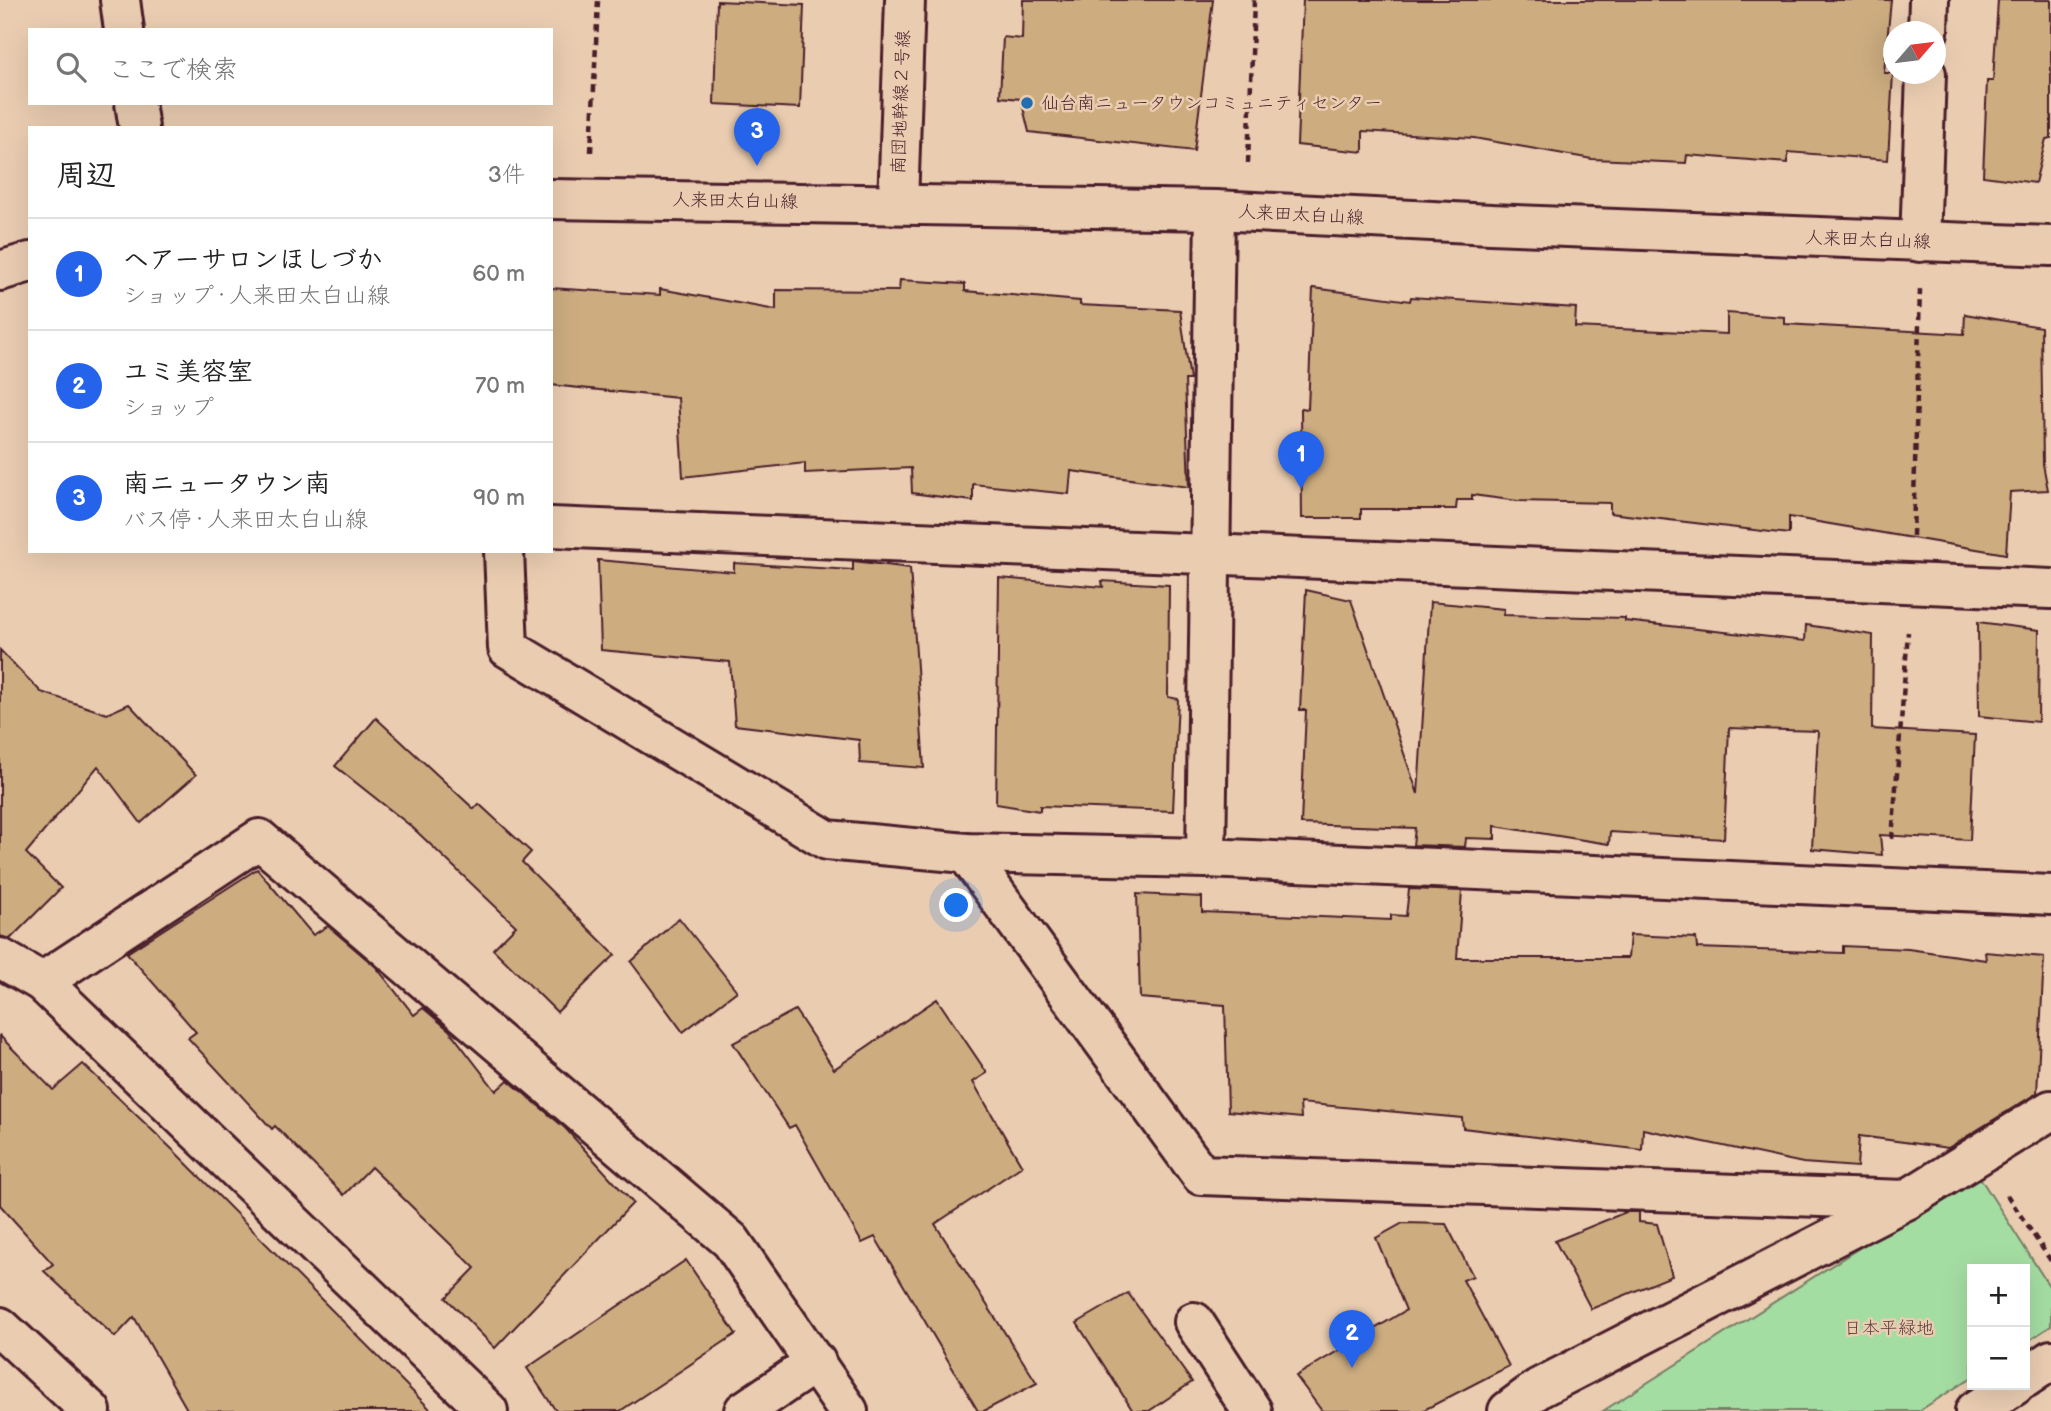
<!DOCTYPE html>
<html lang="ja">
<head>
<meta charset="utf-8">
<style>
  body { margin:0; font-family:"Balsamiq Sans","Klee One",sans-serif; background:#f2f2f2; color:#222 }
  .controls { position:absolute; right:21px; bottom:21px; display:grid; overflow:hidden; border-radius:0px; box-shadow:0 7px 28px #0002 }
  .controls button { width:63px; height:63px; display:grid; place-items:center; padding:0; border:0; border-bottom:2px solid #e0e0e0; background:#fff; color:#222; font:35px sans-serif }
  .compass { position:absolute; left:1883px; top:21px; width:63px; height:63px; border-radius:50%; background:#fff; box-shadow:0 7px 28px #0002; rotate:62deg }
  .you { position:absolute; left:957px; top:906px; width:24px; height:24px; margin:-18px; border:5px solid #fff; border-radius:50%; background:#1a73e8; box-shadow:0 0 0 10px #1a73e833 }
  .badge { display:grid; place-items:center; width:46px; height:46px; border-radius:50%; background:#2563eb; color:#fff; font-size:23px; font-weight:700 }
  .pin { position:absolute; translate:-50% -58px; filter:drop-shadow(0 2px 4px #0008) }
  .pin::after { content:''; position:absolute; top:37px; width:24px; height:21px; background:inherit; clip-path:polygon(0 0,100% 0,50% 100%) }
  .list { margin:0; padding:0; list-style:none }
  h2 { display:flex; justify-content:space-between; align-items:center; height:91px; margin:0; padding:0 28px; font-size:30px }
  h2 small { font-size:23px; font-weight:400; color:#767676 }
  .list li { display:grid; grid-template-columns:46px 1fr auto; gap:21px; align-items:center; box-sizing:border-box; height:112px; padding:0 28px; border-top:2px solid #e0e0e0 }
  .list b { display:block; font-size:26px; white-space:nowrap }
  .list p { margin:0; font-size:23px; white-space:nowrap; color:#767676 }
  .list em { font-size:23px; font-style:normal; color:#767676 }
  .icon { flex:none; width:38px; height:38px; fill:none; stroke:currentColor; stroke-width:2; stroke-linecap:round; stroke-linejoin:round }
  .map { position:relative; flex:none; width:2051px; height:1411px; overflow:hidden }
  .search { position:absolute; background:#fff; box-shadow:0 7px 28px #0002; left:28px; top:28px; width:525px; height:77px; display:flex; align-items:center; gap:18px; box-sizing:border-box; padding:0 24px; border-radius:0px; color:#767676; font-size:26px }
  .panel { position:absolute; background:#fff; box-shadow:0 7px 28px #0002; left:28px; top:126px; width:525px; height:427px; border-radius:0px }
  .map>svg:first-child { display:block }
  .green { fill:#a4dda2; stroke:#777e66; stroke-width:2 }
  .building { fill:#cdad80; stroke:#4a1f2b; stroke-width:2 }
  .lines { fill:none; stroke-linecap:round; stroke-linejoin:round }
  .minor-casing { stroke:#4a1f2b; stroke-width:44 }
  .path { stroke:#4a1f2b; stroke-width:4.5; stroke-dasharray:7 5; stroke-linecap:butt }
  .minor { stroke:#eacdb1; stroke-width:38 }
  .poi-dot { fill:#1f6fb2; stroke:#eacdb1; stroke-width:2.5 }
  .labels { text-anchor:middle; dominant-baseline:central; stroke-width:5; stroke-linejoin:round; paint-order:stroke }
  .street-label { font-size:18px; fill:#4a1f2b; stroke:#eacdb1 }
  .poi-label { font-size:18px; fill:#4a1f2b; stroke:#eacdb1; text-anchor:start }
  .park-label { font-size:18px; fill:#583c3d; stroke:#eacdb1 }
</style>
</head>
<body>
<div class="map">
<svg width="2051" height="1411" viewBox="0 0 2051 1411">
  <rect width="100%" height="100%" fill="#eacdb1"/>
  <filter id="ink" filterUnits="userSpaceOnUse"><feTurbulence type="fractalNoise" baseFrequency=".0143" numOctaves="2"/><feDisplacementMap in="SourceGraphic" scale="14" xChannelSelector="R" yChannelSelector="G"/><feConvolveMatrix kernelMatrix="1 2 1 2 8 2 1 2 1" color-interpolation-filters="sRGB"/></filter>
  <g filter="url(#ink)">
    <polygon class="green" points="1977,1173 2051,1289 2051,1326 2025,1343 2025,1269 1972,1269 1972,1377 1919,1411 1603,1411"/>
    <g class="building">
      <polygon points="1023,0 1213,0 1194,151 1029,132 1021,99 1000,97 1003,37 1022,39"/>
      <polygon points="1303,0 1891,0 1884,73 1893,73 1888,160 1788,152 1788,163 1687,155 1686,163 1592,159 1474,138 1363,131 1363,152 1297,145"/>
      <polygon points="1998,0 2051,0 2051,138 2046,139 2035,183 1983,176 1987,81 1993,81"/>
      <polygon points="717,1 804,5 800,108 714,104"/>
      <polygon points="900,280 965,284 965,291 1080,301 1080,305 1180,310 1190,380 1185,380 1189,487 1071,471 1069,494 973,484 973,501 912,493 911,468 805,473 805,463 683,477 678,398 551,385 551,288 660,295 660,289 776,310 776,290 899,291"/>
      <polygon points="1313,288 1410,301 1411,297 1576,308 1575,327 1727,334 1727,313 1785,317 1785,324 1964,334 1965,314 2041,327 2043,464 2048,490 2010,492 2006,554 1789,517 1789,534 1610,513 1610,503 1518,501 1472,495 1472,500 1457,500 1456,509 1361,509 1361,518 1302,518 1301,408 1308,409"/>
      <polygon points="598,560 734,572 734,563 853,570 853,561 910,568 924,768 860,763 859,740 735,725 730,662 601,650"/>
      <polygon points="999,578 1103,587 1102,581 1169,585 1168,697 1178,699 1173,811 1040,806 1040,811 996,804"/>
      <polygon points="1306,590 1351,600 1418,794 1430,602 1504,609 1503,615 1625,618 1625,621 1805,641 1806,625 1873,635 1872,729 1975,735 1970,840 1880,835 1882,855 1812,849 1818,731 1729,728 1724,839 1610,832 1609,844 1495,826 1495,839 1466,838 1465,847 1413,845 1415,828 1301,824 1306,710 1300,710"/>
      <polygon points="1978,622 2039,630 2038,722 1979,716"/>
      <polygon points="0,650 41,692 107,714 129,704 196,775 141,823 98,766 26,853 61,888 10,939 0,936"/>
      <polygon points="376,718 474,809 479,804 531,852 522,862 615,955 557,1012 493,949 516,926 412,827 335,766"/>
      <polygon points="257,869 313,935 328,926 376,967 414,1015 423,1008 449,1030 496,1091 508,1080 565,1128 633,1203 495,1348 446,1298 475,1268 371,1167 344,1195 275,1126 272,1129 188,1038 196,1032 127,953"/>
      <polygon points="1409,889 1462,891 1457,958 1628,958 1630,935 1696,938 1697,948 1843,953 1843,946 1908,949 1986,960 1985,952 2044,957 2037,1093 1948,1148 1859,1136 1857,1167 1803,1163 1643,1129 1642,1150 1463,1128 1462,1118 1300,1103 1301,1118 1228,1111 1225,1005 1140,998 1137,894 1202,897 1202,912 1391,920 1391,915 1406,916"/>
      <polygon points="679,918 737,991 683,1032 631,962"/>
      <polygon points="937,999 987,1073 973,1082 1022,1166 935,1224 1037,1383 984,1411 978,1411 875,1237 862,1243 795,1125 789,1128 733,1043 795,1010 834,1069"/>
      <polygon points="0,1036 53,1090 83,1064 175,1152 432,1411 188,1411 134,1317 115,1337 44,1271 53,1264 0,1205"/>
      <polygon points="1626,1212 1639,1212 1639,1222 1657,1224 1672,1276 1591,1309 1555,1241"/>
      <polygon points="1403,1223 1446,1224 1473,1276 1463,1280 1509,1366 1422,1411 1322,1411 1296,1376 1406,1310 1376,1238"/>
      <polygon points="686,1260 736,1334 620,1411 556,1411 527,1368"/>
      <polygon points="1128,1293 1192,1382 1149,1411 1133,1411 1077,1323"/>
    </g>
    <g class="lines">
      <g class="minor-casing">
        <g id="minor">
          <polyline points="120,0 124,30"/>
          <polyline points="1928,32 1929,0"/>
          <polyline points="135,103 139,128"/>
          <polyline points="551,199 1215,210 1491,224 2051,246"/>
          <polyline points="898,204 905,0"/>
          <polyline points="1920,242 1926,74"/>
          <polyline points="0,271 30,262"/>
          <polyline points="551,527 2051,589"/>
          <polyline points="504,551 508,648 827,840 966,853 1206,858 2051,895"/>
          <polyline points="966,853 1201,1175 1906,1200"/>
          <polyline points="1206,858 1215,210"/>
          <polyline points="0,958 42,982 259,839 731,1241 848,1411"/>
          <polyline points="42,982 488,1411"/>
          <polyline points="1194,1322 1252,1411"/>
          <polyline points="0,1327 91,1411"/>
          <polyline points="2025,1378 2051,1360"/>
          <polyline points="744,1411 816,1362"/>
          <polyline points="1508,1411 1539,1388 1906,1200 2051,1110"/>
          <polyline points="1975,1411 2015,1385"/>
        </g>
      </g>
      <g class="path">
        <polyline points="591,152 598,0"/>
        <polyline points="1248,163 1254,0"/>
        <polyline points="1913,536 1920,289"/>
        <polyline points="1892,839 1908,632"/>
        <polyline points="2007,1195 2051,1261"/>
      </g>
      <use href="#minor" class="minor"/>
    </g>
  </g>
  <circle class="poi-dot" cx="1027" cy="103" r="7"/>
  <g class="labels">
    <g class="street-label">
      <text transform="translate(901 102) rotate(-88)">南団地幹線２号線</text>
      <text transform="translate(735 201) rotate(1)">人来田太白山線</text>
      <text transform="translate(1301 215) rotate(3)">人来田太白山線</text>
      <text transform="translate(1868 240) rotate(2)">人来田太白山線</text>
    </g>
    <g class="poi-label">
      <text x="1041" y="103">仙台南ニュータウンコミュニティセンター</text>
    </g>
    <g class="park-label">
      <text x="1889" y="1328">日本平緑地</text>
    </g>
  </g>
</svg>
<div class="controls">
<button>+</button>
<button>−</button>
</div>
<svg class="compass" viewBox="-18 -18 36 36"><path d="M0-13l5 13h-10z" fill="#e53935"/><path d="M0 13l5-13h-10z" fill="#767676"/></svg>
<div class="you"></div>
<div class="pin badge" style="left:1301px;top:489px">1</div>
<div class="pin badge" style="left:1352px;top:1368px">2</div>
<div class="pin badge" style="left:757px;top:166px">3</div>
<div class="search"><svg class="icon" aria-label="search" viewBox="0 0 24 24"><circle cx="10" cy="10" r="6"/><path d="M15 15l6 6"/></svg>ここで検索</div>
<section class="panel">
<h2>周辺<small>3件</small></h2>
<ul class="list">
<li><span class="badge">1</span><div><b>ヘアーサロンほしづか</b><p>ショップ · 人来田太白山線</p></div><em>60 m</em></li>
<li><span class="badge">2</span><div><b>ユミ美容室</b><p>ショップ</p></div><em>70 m</em></li>
<li><span class="badge">3</span><div><b>南ニュータウン南</b><p>バス停 · 人来田太白山線</p></div><em>90 m</em></li>
</ul>
</section>
</div>
</body>
</html>
